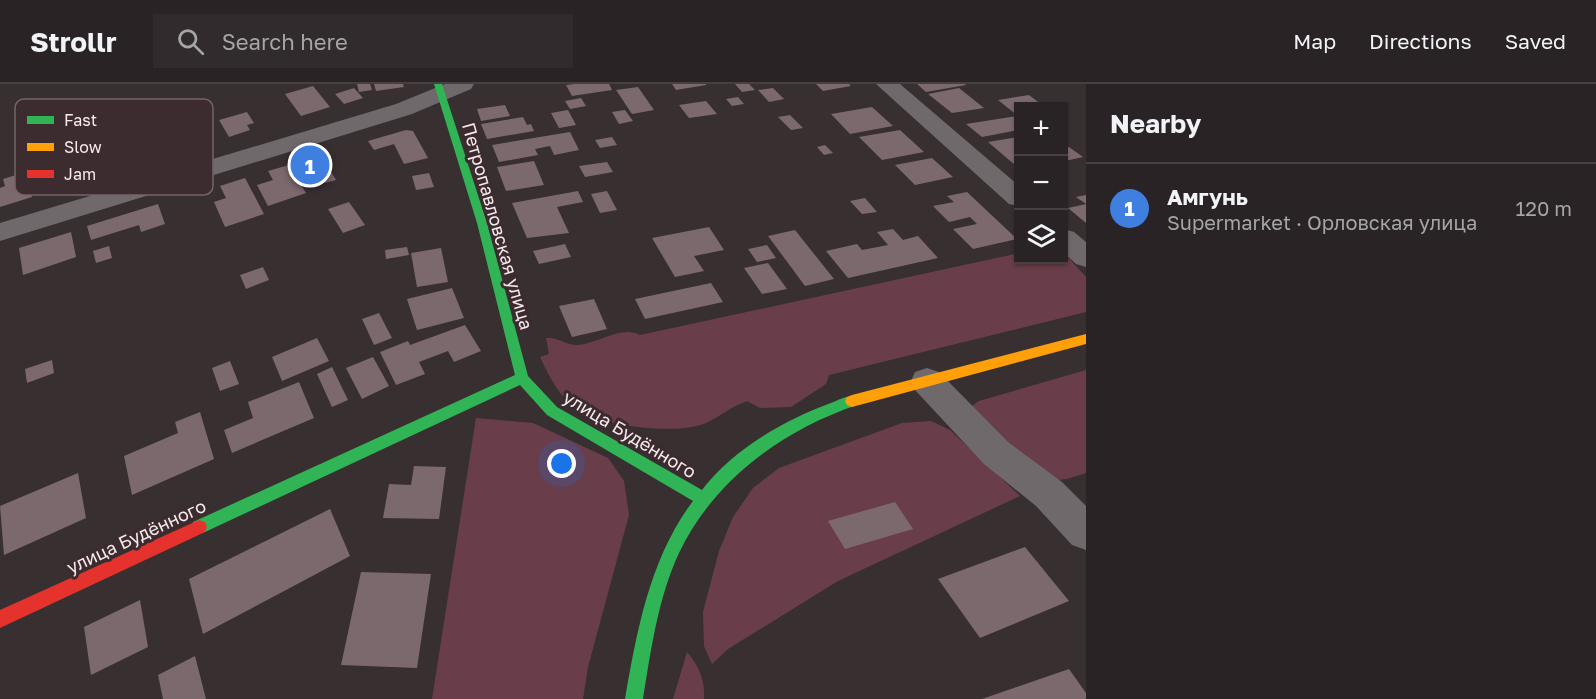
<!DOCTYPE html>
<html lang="en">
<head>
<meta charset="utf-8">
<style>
  body { margin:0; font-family:"Golos Text",sans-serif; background:#322b2d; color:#f1f3f6 }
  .controls { position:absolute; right:18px; top:18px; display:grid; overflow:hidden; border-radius:0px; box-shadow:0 2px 4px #0004 }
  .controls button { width:54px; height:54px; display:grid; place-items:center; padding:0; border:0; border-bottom:2px solid #464042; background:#2a2325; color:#f1f3f6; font:30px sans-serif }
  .you { position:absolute; left:562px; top:380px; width:21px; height:21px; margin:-15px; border:4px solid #fff; border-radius:50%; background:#1a73e8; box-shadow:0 0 0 9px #1a73e833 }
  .badge { display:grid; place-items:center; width:39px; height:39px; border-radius:50%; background:#b4a9ab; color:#fff; font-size:20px; font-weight:700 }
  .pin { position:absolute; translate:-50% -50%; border:3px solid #fff; box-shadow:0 2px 6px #0006 }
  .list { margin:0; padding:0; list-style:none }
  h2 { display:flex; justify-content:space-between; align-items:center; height:78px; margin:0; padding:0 24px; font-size:26px }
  h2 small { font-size:20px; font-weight:400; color:#a5a4a7 }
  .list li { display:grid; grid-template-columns:39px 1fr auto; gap:18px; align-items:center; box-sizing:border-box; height:90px; padding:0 24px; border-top:2px solid #464042 }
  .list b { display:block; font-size:22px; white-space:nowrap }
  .list p { margin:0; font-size:20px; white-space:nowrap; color:#a5a4a7 }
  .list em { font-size:20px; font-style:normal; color:#a5a4a7 }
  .icon { flex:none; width:33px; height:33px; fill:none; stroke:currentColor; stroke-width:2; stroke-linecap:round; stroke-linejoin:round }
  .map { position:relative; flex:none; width:1086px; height:615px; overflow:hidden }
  header { display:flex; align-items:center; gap:36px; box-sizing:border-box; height:84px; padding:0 30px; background:#2a2325; border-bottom:2px solid #464042 }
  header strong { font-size:28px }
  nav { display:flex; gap:33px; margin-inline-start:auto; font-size:21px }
  .search { width:420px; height:54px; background:#322b2d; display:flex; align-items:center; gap:15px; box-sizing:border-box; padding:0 21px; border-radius:0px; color:#a5a4a7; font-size:22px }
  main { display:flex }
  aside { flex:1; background:#2a2325 }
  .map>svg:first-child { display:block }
  .green { fill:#693e4a }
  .building { fill:#7b696e }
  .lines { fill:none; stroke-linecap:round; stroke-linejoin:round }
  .street { fill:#70696b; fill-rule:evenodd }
  .fast { fill:#30b455; fill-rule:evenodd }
  .slow { fill:#ff9f0a; fill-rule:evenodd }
  .jam { fill:#e5322d; fill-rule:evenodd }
  .labels { text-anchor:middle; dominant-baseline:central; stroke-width:6; stroke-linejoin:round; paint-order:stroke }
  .street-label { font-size:18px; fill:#f6eaed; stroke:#3c2b2f }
  .key { fill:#3c2b2f; stroke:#746468; stroke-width:1.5 }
  .key-label { font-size:16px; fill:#f6eaed }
</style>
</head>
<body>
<header>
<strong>Strollr</strong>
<div class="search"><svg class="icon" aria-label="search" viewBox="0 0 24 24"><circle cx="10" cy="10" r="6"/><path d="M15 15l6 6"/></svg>Search here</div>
<nav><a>Map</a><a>Directions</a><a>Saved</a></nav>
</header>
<main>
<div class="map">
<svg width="1086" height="615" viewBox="0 0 1086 615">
  <rect width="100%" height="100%" fill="#382f31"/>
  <g class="green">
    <path d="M1064,169l22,24v35l-257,63 -3,9 -35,23 -31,1 -13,-7c-17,6 -26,15 -41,22 -27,12 -100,4 -126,-12 -20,-12 -31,-35 -40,-54l9,-3 -3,-16c13,-1 21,8 33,7 19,-2 44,-20 61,-10l375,-81h3v6h46z"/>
    <polygon points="1086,286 1086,389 1067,395 1056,396 999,356 972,327 973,321 979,317"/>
    <polygon points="476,334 533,339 608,374 624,397 629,431 588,583 583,615 432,615"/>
    <polygon points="931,337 950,346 1020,412 838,497 728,565 712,580 704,562 703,528 719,467 733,433 753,404 779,384 902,339"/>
    <path d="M687,568c12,14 18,28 17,47h-31z"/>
  </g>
  <g class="building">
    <polygon points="357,0 370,0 372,6 359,8"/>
    <polygon points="374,0 403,0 404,3 376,7"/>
    <polygon points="575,0 609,0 612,6 572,12 566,1"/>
    <polygon points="672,0 706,0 706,1 676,6"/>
    <polygon points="735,0 749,0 755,6 742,8"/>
    <polygon points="816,0 849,0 851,2 823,7"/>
    <polygon points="917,0 965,0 966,1 926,8"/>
    <polygon points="313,2 330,23 301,32 285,10"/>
    <polygon points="638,3 654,26 632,30 616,6"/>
    <polygon points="354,4 363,14 344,20 335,10"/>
    <polygon points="773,4 784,15 769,18 758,6"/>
    <polygon points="959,4 984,24 952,29 928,10"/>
    <polygon points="1029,11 1042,21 1018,22 1018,32 998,16"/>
    <polygon points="738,13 744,20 732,22 726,15"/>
    <polygon points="581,14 586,22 570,25 565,17"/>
    <polygon points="706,17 717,30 689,34 679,21"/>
    <polygon points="505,21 510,32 481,37 477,25"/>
    <polygon points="872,23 893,42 850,50 831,30"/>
    <polygon points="568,26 576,41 559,44 551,29"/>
    <polygon points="625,26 633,37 619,40 612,28"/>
    <polygon points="247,28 254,39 247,41 250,46 229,53 219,36"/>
    <polygon points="790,31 803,44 791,46 778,33"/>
    <polygon points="1017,32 1018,46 982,53 966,40"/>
    <polygon points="523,33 527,41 531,40 534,47 487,55 481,40"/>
    <polygon points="406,46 413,47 428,74 404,80 394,60 374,66 368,57"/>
    <polygon points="900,46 924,68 882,76 859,53"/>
    <polygon points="570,48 579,66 554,71 550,62 535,65 538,71 499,78 492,61"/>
    <polygon points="612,53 617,61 600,64 595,56"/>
    <polygon points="1018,53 1018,80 1015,81 988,58"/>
    <polygon points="825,61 833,69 824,71 817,63"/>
    <polygon points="1069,63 1083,73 1065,77 1064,64"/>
    <polygon points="322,73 336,96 325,99 321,93 310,97 300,80"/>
    <polygon points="932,74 953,93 915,101 895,81"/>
    <polygon points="534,77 544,101 506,107 497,83"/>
    <polygon points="607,78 613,88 585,93 579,82"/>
    <polygon points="289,81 306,109 268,122 257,101 273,96 268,87"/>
    <polygon points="26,88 32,113 0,123 0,104 5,102 3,95"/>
    <polygon points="429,89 434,103 416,106 412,92"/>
    <polygon points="245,94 264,130 225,143 214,118 226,114 220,102"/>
    <polygon points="578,107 583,118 557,123 569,149 527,154 512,119"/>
    <polygon points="607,107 617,126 600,129 591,110"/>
    <polygon points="967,108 1017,155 973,165 953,145 977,140 970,133 949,138 933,122 954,118 947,112"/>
    <polygon points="1086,111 1086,139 1068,124 1086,120 1076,113"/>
    <polygon points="865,114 877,128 862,130 850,117"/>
    <polygon points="349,118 365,141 343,149 328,125"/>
    <polygon points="158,120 165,140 141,148 139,141 91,156 87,142"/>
    <polygon points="709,143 724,166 694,172 704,187 675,193 652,154"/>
    <polygon points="893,145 903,156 918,152 938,174 848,194 826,167 857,160 862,166 888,161 877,148"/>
    <polygon points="795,146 834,195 805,202 768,152"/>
    <polygon points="71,148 76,173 23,191 19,164"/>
    <polygon points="565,160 571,173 539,180 533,167"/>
    <polygon points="767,161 776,174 757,178 748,165"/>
    <polygon points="109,162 112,174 96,179 93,167"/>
    <polygon points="407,163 409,171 386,175 385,166"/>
    <polygon points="441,164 448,198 417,203 411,169"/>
    <polygon points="768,179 787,205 762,210 744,184"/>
    <polygon points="263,183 269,196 246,205 240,191"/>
    <polygon points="711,199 723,218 645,235 635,215"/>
    <polygon points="452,204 464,234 417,246 407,215"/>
    <polygon points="594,215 607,245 572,253 559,222"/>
    <polygon points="379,229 392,254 374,261 362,235"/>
    <polygon points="465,241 481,267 454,278 448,267 419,278 425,290 396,301 380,268 408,257 410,261"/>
    <polygon points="317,254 329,277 282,297 272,273"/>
    <polygon points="373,273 389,302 362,315 346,284"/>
    <polygon points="52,276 54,289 27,299 25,285"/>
    <polygon points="230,277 239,300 220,307 212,284"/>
    <polygon points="332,283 348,316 332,323 317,290"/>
    <polygon points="299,298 314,334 232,369 224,346 253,334 248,318"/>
    <polygon points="200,328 214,375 132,411 124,372 178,349 175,338"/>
    <polygon points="414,382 446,383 439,435 383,434 389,400 411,401"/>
    <polygon points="78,389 86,434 4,471 0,422"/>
    <polygon points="895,418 913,445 845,465 828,437"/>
    <polygon points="330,425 350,472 203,550 189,495"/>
    <polygon points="1025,463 1069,517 980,554 938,495"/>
    <polygon points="361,488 431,490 417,584 341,581"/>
    <polygon points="140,516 148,563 91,591 84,543"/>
    <polygon points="195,572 206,615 163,615 158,591"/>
    <polygon points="1069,585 1086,609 1086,615 982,615"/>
  </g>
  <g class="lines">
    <g class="street">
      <polygon points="445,0 474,0 471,5 412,30 0,157 0,139 396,20"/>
      <polygon points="876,0 900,0 1018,101 1018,122 1009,120"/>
      <polygon points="1064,145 1074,148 1086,158 1086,183 1076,180 1064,169"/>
      <polygon points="927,284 939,288 1008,358 1062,398 1086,422 1086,466 1072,461 1036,422 984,380 915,306 911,297 915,288"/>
    </g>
    <path class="fast" d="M434,0h8l45,139 41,153 29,31 145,83c30,-40 82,-70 129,-87 8,-3 17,-9 26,-6l2,4 -2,4c-76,26 -143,75 -178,148 -21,45 -28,97 -36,146h-18c12,-69 25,-141 68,-198l-146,-86 -27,-30 -315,147 -6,2 -6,-2 -2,-5 2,-5 322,-147 -38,-152z"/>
    <polygon class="slow" points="1086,250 1086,260 852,323 847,321 845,317 847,313 852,311"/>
    <polygon class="jam" points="199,436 205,438 207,443 205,448 0,544 0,526"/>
  </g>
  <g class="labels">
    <g class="street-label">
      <text transform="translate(498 142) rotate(74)">Петропавловская улица</text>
      <text transform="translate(630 350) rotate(31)">улица Будённого</text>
      <text transform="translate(136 452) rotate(-25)">улица Будённого</text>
    </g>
  </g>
  <rect x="15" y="15" width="198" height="96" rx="9" class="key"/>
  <rect x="27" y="32" width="27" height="8" fill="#30b455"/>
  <rect x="27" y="59" width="27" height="8" fill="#ff9f0a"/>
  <rect x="27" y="86" width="27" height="8" fill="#e5322d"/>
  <g class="key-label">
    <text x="64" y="42">Fast</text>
    <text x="64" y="69">Slow</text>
    <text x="64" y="96">Jam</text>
  </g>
</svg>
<div class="controls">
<button>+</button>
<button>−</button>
<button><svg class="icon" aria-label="layers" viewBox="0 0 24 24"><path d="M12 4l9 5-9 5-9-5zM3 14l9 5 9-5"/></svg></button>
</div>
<div class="you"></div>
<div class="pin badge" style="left:310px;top:81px;background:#3f7fe0">1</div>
</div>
<aside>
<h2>Nearby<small></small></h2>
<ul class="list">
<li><span class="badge" style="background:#3f7fe0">1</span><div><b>Амгунь</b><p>Supermarket · Орловская улица</p></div><em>120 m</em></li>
</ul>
</aside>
</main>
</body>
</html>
